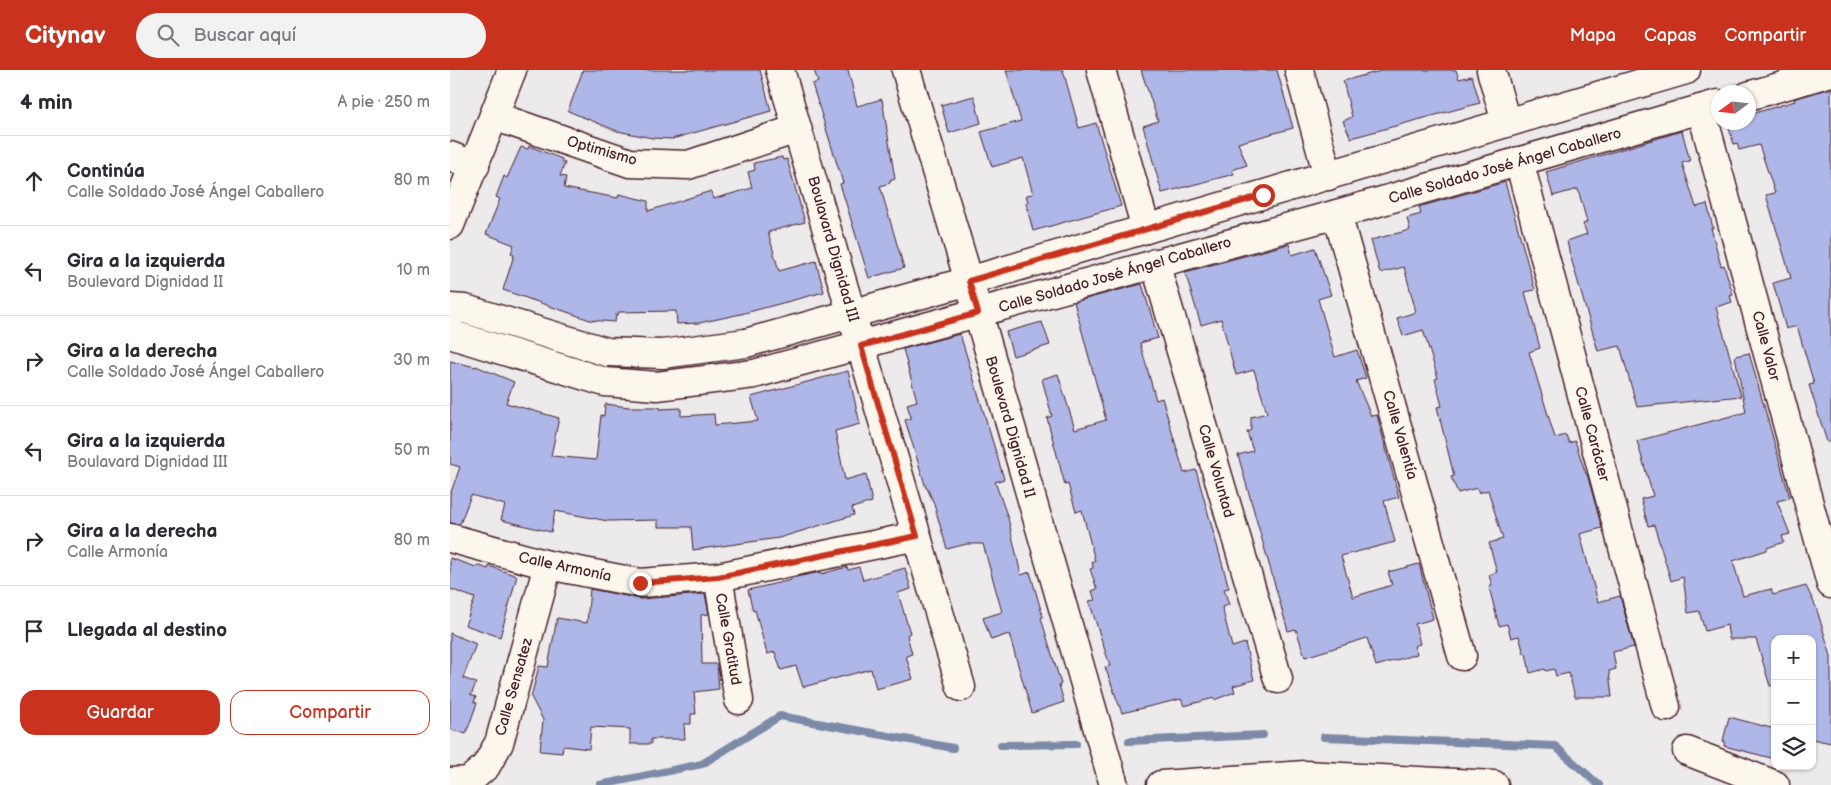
<!DOCTYPE html>
<html lang="es">
<head>
<meta charset="utf-8">
<style>
  body { margin:0; font-family:"Balsamiq Sans",sans-serif; background:#f2f2f3; color:#2b2b33 }
  .controls { position:absolute; right:15px; bottom:15px; display:grid; overflow:hidden; border-radius:10px; box-shadow:0 1px 4px #0004 }
  .controls button { width:45px; height:45px; display:grid; place-items:center; padding:0; border:0; border-bottom:1px solid #e1e1e2; background:#fff; color:#2b2b33; font:25px sans-serif }
  .compass { position:absolute; left:1261px; top:15px; width:45px; height:45px; border-radius:50%; background:#fff; box-shadow:0 1px 4px #0004; rotate:255deg }
  .stop { position:absolute; width:15px; height:15px; margin:-11px; border:4px solid #c8321e; border-radius:50%; background:#fff }
  .stop.end { background:#c8321e; border-color:#fff; box-shadow:0 1px 5px #0008 }
  .list { margin:0; padding:0; list-style:none }
  h2 { display:flex; justify-content:space-between; align-items:center; height:65px; margin:0; padding:0 20px; font-size:21px }
  h2 small { font-size:16px; font-weight:400; color:#7c7c81 }
  .list li { display:grid; grid-template-columns:32px 1fr auto; gap:15px; align-items:center; box-sizing:border-box; height:90px; padding:0 20px; border-top:1px solid #e1e1e2 }
  .list b { display:block; font-size:19px; white-space:nowrap }
  .list p { margin:0; font-size:16px; white-space:nowrap; color:#7c7c81 }
  .list em { font-size:16px; font-style:normal; color:#7c7c81 }
  .actions { display:flex; gap:10px; padding:15px 20px }
  .actions a { flex:1; padding:11px 0; border:1px solid #c8321e; border-radius:15px; text-align:center; font-size:18px; color:#c8321e }
  .actions .main { background:#c8321e; color:#fff }
  .icon { flex:none; width:28px; height:28px; fill:none; stroke:currentColor; stroke-width:2; stroke-linecap:round; stroke-linejoin:round }
  .map { position:relative; flex:none; width:1381px; height:715px; overflow:hidden }
  header { display:flex; align-items:center; gap:30px; box-sizing:border-box; height:70px; padding:0 25px; background:#c8321e; color:#fff }
  header strong { font-size:24px }
  nav { display:flex; gap:28px; margin-inline-start:auto; font-size:18px }
  .search { width:350px; height:45px; background:#f2f2f3; display:flex; align-items:center; gap:12px; box-sizing:border-box; padding:0 18px; border-radius:28px; color:#7c7c81; font-size:19px }
  main { display:flex }
  aside { flex:1; background:#fff }
  .map>svg:first-child { display:block }
  .lines { fill:none; stroke-linecap:round; stroke-linejoin:round }
  .stream { stroke:#7b8aa7; stroke-width:8 }
  .building { fill:#aeb7e8; stroke:#4a1f2b }
  .minor-casing { stroke:#4a1f2b; stroke-width:31 }
  .minor { stroke:#fbf7ec; stroke-width:28 }
  .route { stroke:#c8321e; stroke-width:6 }
  .labels { text-anchor:middle; dominant-baseline:central; stroke-width:4; stroke-linejoin:round; paint-order:stroke }
  .street-label { font-size:15px; fill:#4a1f2b; stroke:#fbf7ec }
</style>
</head>
<body>
<header>
<strong>Citynav</strong>
<div class="search"><svg class="icon" aria-label="search" viewBox="0 0 24 24"><circle cx="10" cy="10" r="6"/><path d="M15 15l6 6"/></svg>Buscar aquí</div>
<nav><a>Mapa</a><a>Capas</a><a>Compartir</a></nav>
</header>
<main>
<aside>
<h2>4 min<small>A pie · 250 m</small></h2>
<ul class="list">
<li><svg class="icon" aria-label="ahead" viewBox="0 0 24 24"><path d="M12 20V5M6 11l6-6 6 6"/></svg><div><b>Continúa</b><p>Calle Soldado José Ángel Caballero</p></div><em>80 m</em></li>
<li><svg class="icon" aria-label="left" viewBox="0 0 24 24"><path d="M17 20v-9H6M10 6l-5 5 5 5"/></svg><div><b>Gira a la izquierda</b><p>Boulevard Dignidad II</p></div><em>10 m</em></li>
<li><svg class="icon" aria-label="right" viewBox="0 0 24 24"><path d="M7 20v-9h11M14 6l5 5-5 5"/></svg><div><b>Gira a la derecha</b><p>Calle Soldado José Ángel Caballero</p></div><em>30 m</em></li>
<li><svg class="icon" aria-label="left" viewBox="0 0 24 24"><path d="M17 20v-9H6M10 6l-5 5 5 5"/></svg><div><b>Gira a la izquierda</b><p>Boulavard Dignidad III</p></div><em>50 m</em></li>
<li><svg class="icon" aria-label="right" viewBox="0 0 24 24"><path d="M7 20v-9h11M14 6l5 5-5 5"/></svg><div><b>Gira a la derecha</b><p>Calle Armonía</p></div><em>80 m</em></li>
<li><svg class="icon" aria-label="arrive" viewBox="0 0 24 24"><path d="M6 21V4h12l-3 4 3 4H6"/></svg><div><b>Llegada al destino</b></div></li>
</ul>
<div class="actions"><a class="main">Guardar</a><a>Compartir</a></div>
</aside>
<div class="map">
<svg width="1381" height="715" viewBox="0 0 1381 715">
  <rect width="100%" height="100%" fill="#eceaeb"/>
  <filter id="ink" filterUnits="userSpaceOnUse"><feTurbulence type="fractalNoise" baseFrequency=".02" numOctaves="2"/><feDisplacementMap in="SourceGraphic" scale="10" xChannelSelector="R" yChannelSelector="G"/><feConvolveMatrix kernelMatrix="1 2 1 2 8 2 1 2 1" color-interpolation-filters="sRGB"/></filter>
  <g filter="url(#ink)">
    <g class="lines">
      <g class="stream">
        <polyline points="874,667 1105,676 1149,715"/>
        <polyline points="679,671 813,665"/>
        <polyline points="551,675 626,674"/>
        <polyline points="150,715 252,694 330,646 503,678"/>
      </g>
    </g>
    <g class="building">
      <polygon points="133,0 310,0 321,41 222,69 202,68 167,61 118,41"/>
      <polygon points="364,0 398,0 407,36 432,29 445,109 440,111 440,113 430,116 454,198 419,208 390,114 393,113 362,14 368,12"/>
      <polygon points="556,0 613,0 629,58 646,53 671,136 583,161 576,133 578,132 576,125 583,124 573,88 542,97 531,62 571,51"/>
      <polygon points="691,0 827,0 843,58 788,73 797,95 782,100 784,104 712,123 693,56 708,51"/>
      <polygon points="934,0 1006,0 1009,9 1022,6 1030,33 901,68 893,51 902,47 893,11"/>
      <polygon points="1381,18 1381,372 1377,372 1359,315 1364,314 1347,256 1336,259 1323,213 1341,208 1316,125 1325,123 1309,75 1289,80 1287,73 1284,74 1277,52 1298,52 1298,45 1345,31 1344,29"/>
      <polygon points="524,26 531,53 499,63 491,35"/>
      <polygon points="1232,61 1240,91 1232,93 1246,137 1257,134 1263,158 1261,158 1271,196 1274,195 1283,225 1280,226 1282,232 1266,237 1291,326 1187,337 1170,276 1148,281 1119,181 1117,171 1137,164 1133,154 1137,152 1128,119 1103,126 1096,102"/>
      <polygon points="79,76 112,89 112,92 115,93 110,106 116,107 114,118 168,128 169,124 198,131 198,141 261,121 263,129 302,118 298,102 305,100 304,93 332,87 333,90 337,89 355,152 318,162 329,201 366,191 374,222 291,244 249,253 227,254 226,241 169,242 168,245 166,244 165,252 140,250 53,220 64,185 61,183 64,175 36,164 50,129 46,127 54,106 57,108 71,77 78,79"/>
      <polygon points="1055,112 1085,220 1075,222 1090,278 1079,282 1105,368 1116,365 1119,373 1125,371 1136,404 1137,404 1152,458 1130,464 1148,532 1170,526 1184,577 1163,582 1166,599 1159,601 1162,627 1125,627 1119,603 1106,606 1104,599 1096,601 1095,599 1080,603 1076,583 1074,584 1069,566 1061,568 1057,554 1049,556 1039,517 1042,516 1039,505 1047,502 1039,473 1053,469 1038,420 1029,423 1027,418 1008,423 1001,407 1004,406 987,337 992,336 985,309 988,308 973,260 953,266 947,248 966,242 954,197 930,203 921,170 960,160 957,148 971,144 969,137"/>
      <polygon points="839,174 842,185 865,178 881,225 868,229 885,287 907,280 916,308 906,311 921,346 927,345 949,427 934,431 945,472 891,486 903,527 942,515 938,502 969,494 983,549 965,554 970,574 964,576 967,584 926,596 917,568 855,587 846,559 838,561 788,385 803,381 797,362 801,360 801,347 817,343 804,300 786,305 771,249 751,255 735,202"/>
      <polygon points="692,214 708,268 690,273 706,330 712,328 734,403 746,400 779,518 774,519 779,535 772,537 782,577 795,573 804,610 783,616 785,622 764,630 764,628 734,636 731,629 672,643 655,597 660,596 639,531 645,530 642,521 647,519 640,499 643,498 642,491 645,491 632,440 626,442 618,414 615,415 597,348 602,346 592,309 608,304 625,359 656,350 624,232"/>
      <polygon points="592,252 600,275 563,286 556,262"/>
      <polygon points="510,264 554,409 545,412 558,448 571,505 580,502 593,547 591,548 611,614 609,615 614,632 582,643 559,564 541,570 533,548 552,542 533,474 517,474 497,479 483,431 477,418 476,418 455,350 461,348 457,334 467,331 453,279"/>
      <polygon points="1299,283 1340,428 1327,431 1340,464 1332,466 1334,472 1317,478 1317,480 1283,491 1293,526 1321,519 1323,525 1356,516 1366,537 1381,586 1381,673 1362,669 1362,569 1325,569 1325,615 1320,616 1306,569 1279,569 1277,555 1255,561 1249,541 1238,543 1233,507 1221,511 1204,455 1198,456 1191,429 1203,426 1187,371 1296,342 1285,286"/>
      <polygon points="0,291 26,297 26,296 64,312 56,333 109,348 101,386 146,390 151,345 154,346 155,334 179,337 210,337 210,339 231,338 231,346 264,344 265,355 308,351 301,327 398,301 410,354 385,361 395,410 416,404 422,432 402,438 404,445 329,468 243,480 241,457 208,457 208,450 158,451 105,441 101,462 51,450 55,435 21,425 10,454 0,453 0,425 10,397 0,394"/>
      <polygon points="0,488 26,497 27,495 38,499 39,496 67,506 50,567 15,555 25,528 0,519"/>
      <polygon points="397,497 398,500 409,497 413,510 455,498 461,519 448,523 460,563 457,565 462,584 456,586 463,609 426,619 421,599 353,617 346,596 331,600 325,582 317,584 305,540 303,541 298,520 341,510 341,508 371,502 371,504"/>
      <polygon points="140,519 191,529 255,524 259,544 251,545 252,594 267,594 269,619 244,622 246,644 241,644 241,654 234,654 235,669 201,669 201,674 180,674 180,659 141,657 139,679 113,676 112,683 90,681 93,650 81,627 89,596 98,597 107,548 137,553"/>
      <polygon points="0,563 26,574 13,608 26,613 21,625 26,627 24,632 27,633 16,664 0,659"/>
      <polygon points="1279,647 1325,659 1325,689 1274,676 1275,671 1273,671"/>
    </g>
    <g class="lines">
      <g class="minor-casing">
        <g id="minor">
          <polyline points="330,0 511,617"/>
          <polyline points="456,0 519,211 664,715"/>
          <polyline points="651,0 696,159"/>
          <polyline points="849,0 878,106"/>
          <polyline points="1041,0 1056,52"/>
          <polyline points="1298,26 1381,2"/>
          <polyline points="1251,39 1381,514"/>
          <polyline points="44,46 180,93 238,95 347,59"/>
          <polyline points="0,86 25,96"/>
          <polyline points="1069,91 1216,637"/>
          <polyline points="887,144 1012,586"/>
          <polyline points="0,155 62,0"/>
          <polyline points="705,193 828,609"/>
          <polyline points="0,238 15,239 157,282 212,284 296,273 519,211 1236,0"/>
          <polyline points="0,261 6,266 155,312 207,316 304,304 887,144 1268,34"/>
          <polyline points="0,468 98,495 190,513 268,507 467,466"/>
          <polyline points="268,507 289,630"/>
          <polyline points="1237,681 1325,715"/>
          <polyline points="0,712 19,711 36,696 49,673 98,495"/>
          <polyline points="711,715 855,705 1044,715"/>
        </g>
      </g>
      <use href="#minor" class="minor"/>
    </g>
  </g>
  <g class="lines" filter="url(#ink)">
    <polyline class="route" points="190,513 268,507 467,466 411,276 528,243 519,211 813,125"/>
  </g>
  <g class="labels">
    <g class="street-label">
      <text transform="translate(152 81) rotate(16)">Optimismo</text>
      <text transform="translate(1055 96) rotate(-16)">Calle Soldado José Ángel Caballero</text>
      <text transform="translate(383 179) rotate(74)">Boulavard Dignidad III</text>
      <text transform="translate(665 205) rotate(-16)">Calle Soldado José Ángel Caballero</text>
      <text transform="translate(1316 276) rotate(75)">Calle Valor</text>
      <text transform="translate(560 357) rotate(74)">Boulevard Dignidad II</text>
      <text transform="translate(1142 364) rotate(75)">Calle Carácter</text>
      <text transform="translate(950 365) rotate(74)">Calle Valentía</text>
      <text transform="translate(766 401) rotate(74)">Calle Voluntad</text>
      <text transform="translate(115 497) rotate(12)">Calle Armonía</text>
      <text transform="translate(278 569) rotate(80)">Calle Gratitud</text>
      <text transform="translate(64 617) rotate(-74)">Calle Sensatez</text>
    </g>
  </g>
</svg>
<div class="controls">
<button>+</button>
<button>−</button>
<button><svg class="icon" aria-label="layers" viewBox="0 0 24 24"><path d="M12 4l9 5-9 5-9-5zM3 14l9 5 9-5"/></svg></button>
</div>
<svg class="compass" viewBox="-18 -18 36 36"><path d="M0-13l5 13h-10z" fill="#e53935"/><path d="M0 13l5-13h-10z" fill="#7c7c81"/></svg>
<div class="stop" style="left:813px;top:125px"></div>
<div class="stop end" style="left:190px;top:513px"></div>
</div>
</main>
</body>
</html>
